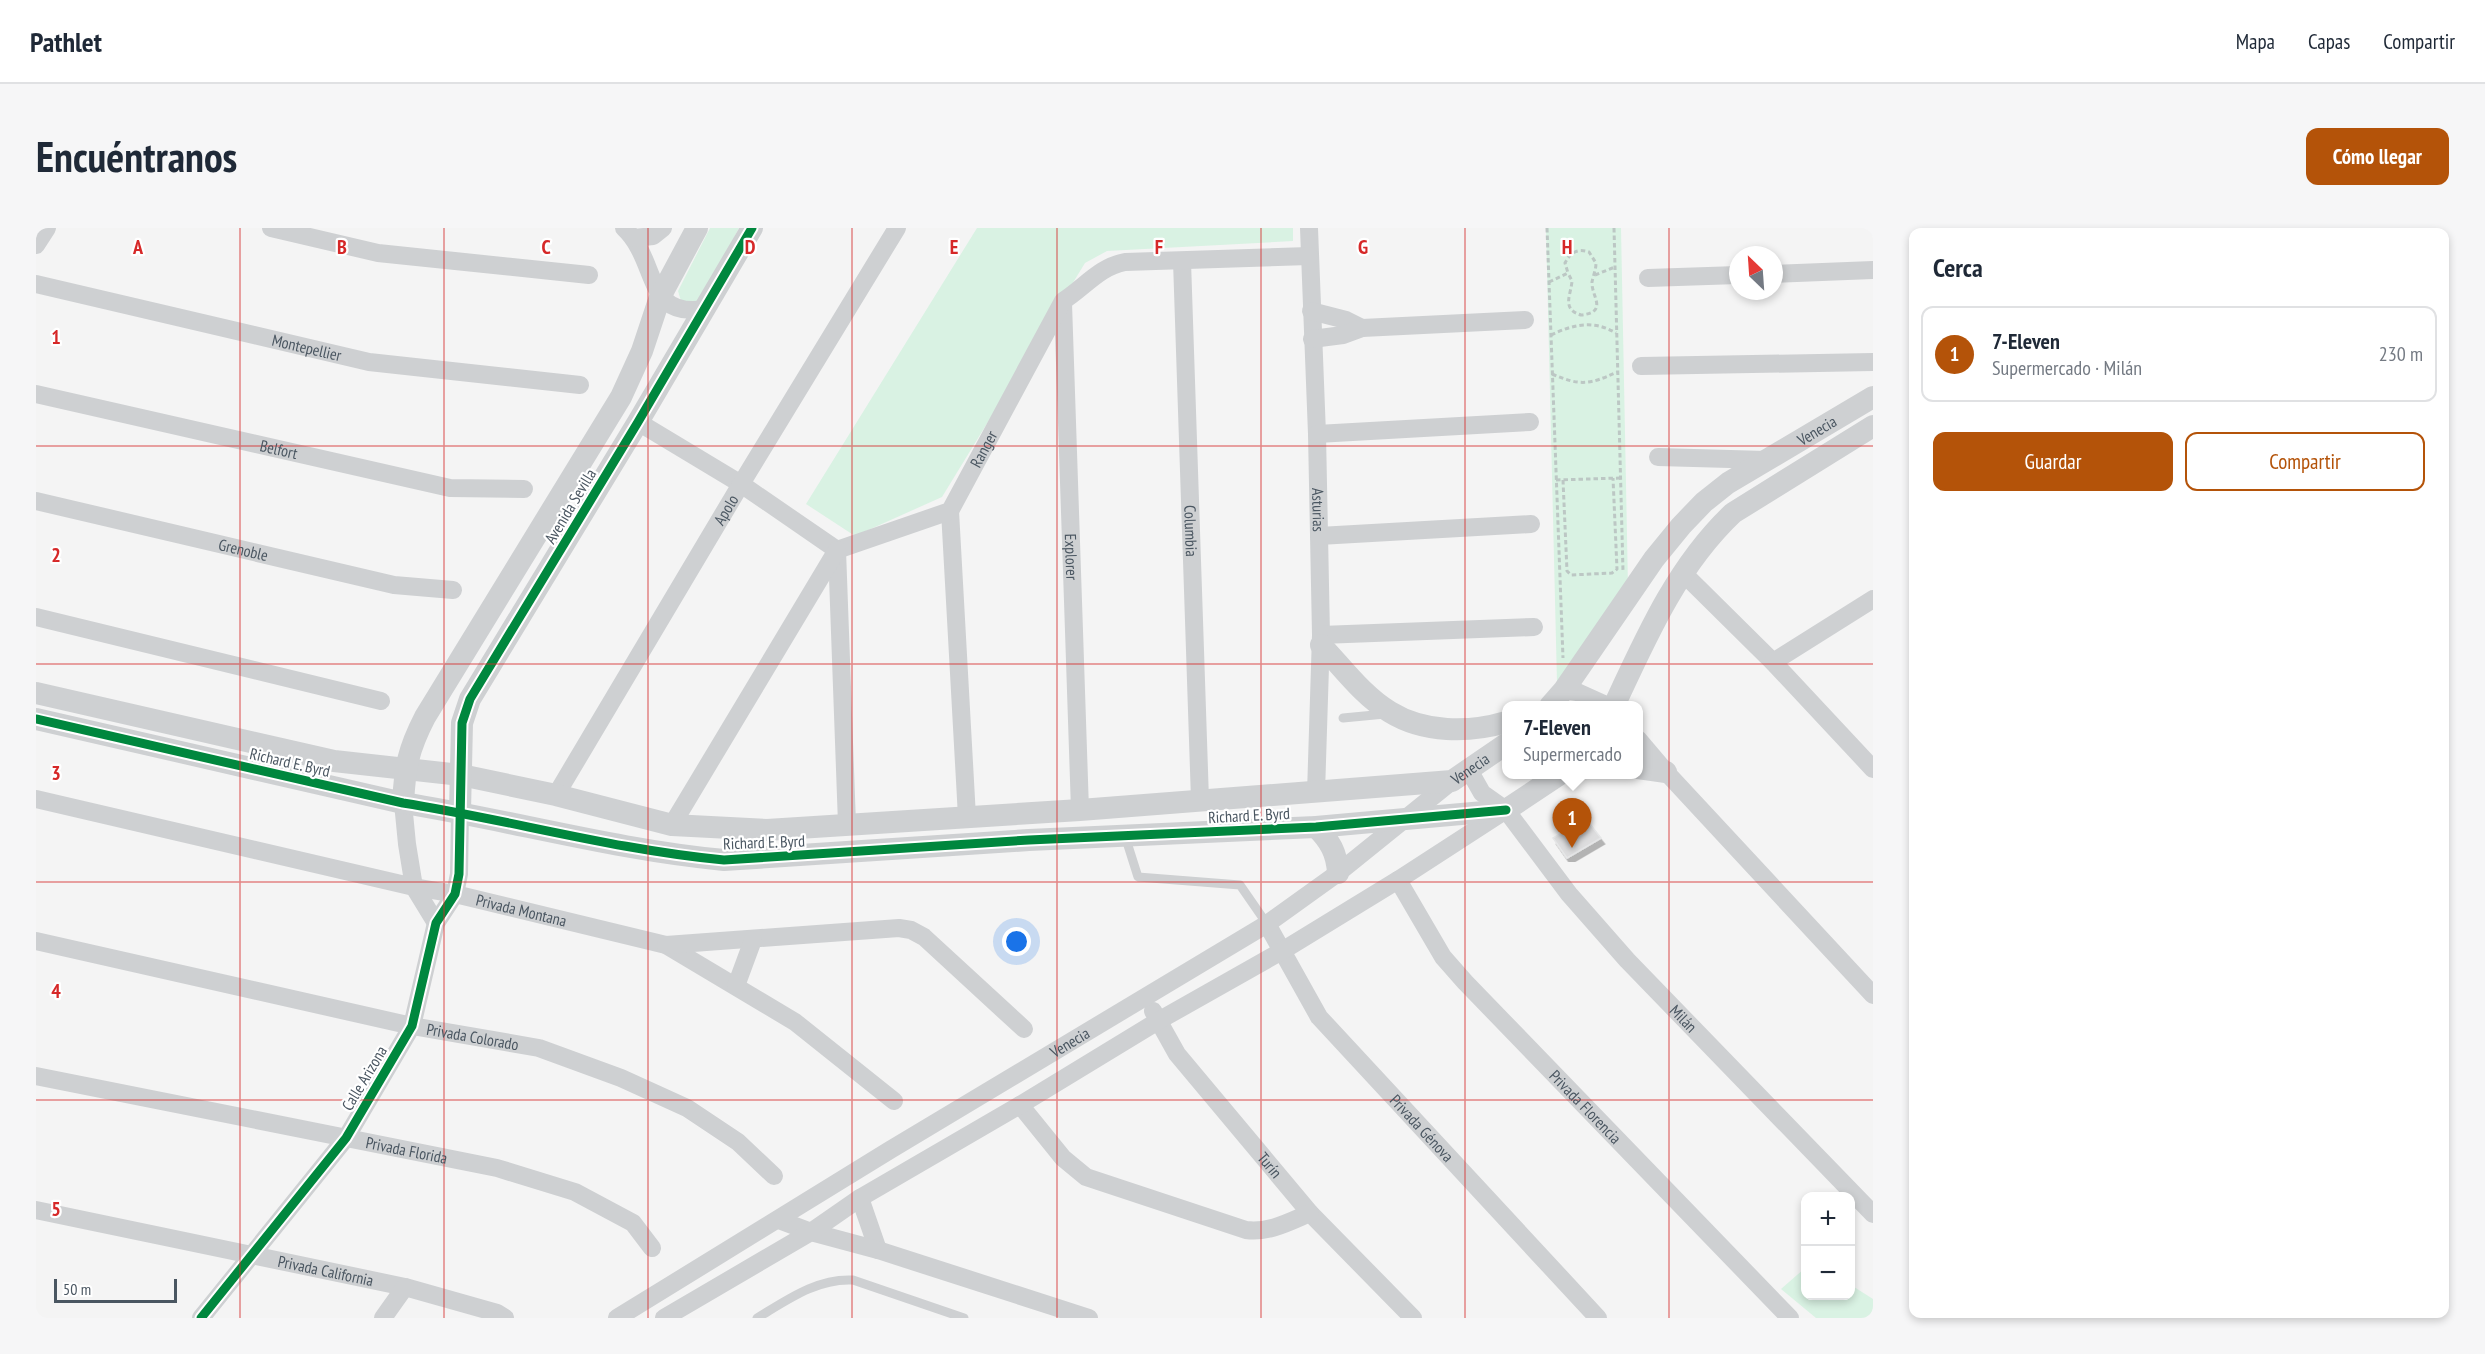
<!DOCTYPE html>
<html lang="es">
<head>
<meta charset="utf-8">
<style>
  body { margin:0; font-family:"PT Sans Narrow",sans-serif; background:#f6f6f7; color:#1f2937 }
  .controls { position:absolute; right:18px; bottom:18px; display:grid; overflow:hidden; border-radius:12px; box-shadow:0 3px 9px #0003 }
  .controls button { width:54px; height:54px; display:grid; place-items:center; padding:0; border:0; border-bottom:2px solid #e0e1e3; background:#fff; color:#1f2937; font:30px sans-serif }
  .compass { position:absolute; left:1693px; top:18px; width:54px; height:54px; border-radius:50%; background:#fff; box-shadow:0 3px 9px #0003; rotate:335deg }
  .scale { position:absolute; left:18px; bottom:15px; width:123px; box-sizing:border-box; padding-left:6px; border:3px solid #4a5661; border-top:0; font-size:16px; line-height:21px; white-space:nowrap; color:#4a5661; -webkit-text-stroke:4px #fff; paint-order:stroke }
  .you { position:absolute; left:981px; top:714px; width:21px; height:21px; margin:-15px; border:4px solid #fff; border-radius:50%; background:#1a73e8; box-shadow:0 0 0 9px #1a73e833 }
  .badge { display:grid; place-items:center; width:39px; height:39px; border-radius:50%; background:#b45309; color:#fff; font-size:20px; font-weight:700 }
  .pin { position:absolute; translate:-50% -50px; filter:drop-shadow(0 2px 3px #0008) }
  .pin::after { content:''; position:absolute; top:32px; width:21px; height:18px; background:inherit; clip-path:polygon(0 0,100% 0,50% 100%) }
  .popup { position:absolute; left:1466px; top:473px; width:141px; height:78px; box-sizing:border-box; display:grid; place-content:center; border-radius:12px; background:#fff; filter:drop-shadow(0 2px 4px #0005); font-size:20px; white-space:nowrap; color:#747a83 }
  .popup b { font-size:22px; color:#1f2937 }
  .popup::after { content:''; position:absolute; left:50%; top:100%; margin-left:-12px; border:12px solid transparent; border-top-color:#fff }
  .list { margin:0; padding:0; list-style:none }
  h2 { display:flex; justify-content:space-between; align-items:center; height:78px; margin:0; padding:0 24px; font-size:26px }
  h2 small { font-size:20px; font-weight:400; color:#747a83 }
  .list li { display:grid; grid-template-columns:39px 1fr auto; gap:18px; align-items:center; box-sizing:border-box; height:96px; margin:0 12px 12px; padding:0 12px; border:2px solid #e0e1e3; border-radius:12px }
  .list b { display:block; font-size:22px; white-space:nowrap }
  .list p { margin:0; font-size:20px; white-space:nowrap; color:#747a83 }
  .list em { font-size:20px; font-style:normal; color:#747a83 }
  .actions { display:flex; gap:12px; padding:18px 24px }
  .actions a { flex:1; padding:14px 0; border:2px solid #b45309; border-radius:12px; text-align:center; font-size:21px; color:#b45309 }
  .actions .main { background:#b45309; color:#fff }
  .map { position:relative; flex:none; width:1837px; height:1090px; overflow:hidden; border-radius:12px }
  header { display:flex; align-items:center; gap:36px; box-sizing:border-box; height:84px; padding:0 30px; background:#fff; border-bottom:2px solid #e0e1e3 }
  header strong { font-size:28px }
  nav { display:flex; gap:33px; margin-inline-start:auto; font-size:21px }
  .intro { display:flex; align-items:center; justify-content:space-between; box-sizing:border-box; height:144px; padding:0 36px }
  h1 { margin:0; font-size:42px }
  .button { padding:15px 27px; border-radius:12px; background:#b45309; color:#fff; font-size:21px; font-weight:700 }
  main { display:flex; gap:36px; padding:0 36px }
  aside { flex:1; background:#fff; border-radius:12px; box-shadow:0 3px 9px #0003 }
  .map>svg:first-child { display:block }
  .green { fill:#d9f2e3 }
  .building { fill:#ddddde; stroke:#e5e6e7; stroke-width:1.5; filter:url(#shadow) }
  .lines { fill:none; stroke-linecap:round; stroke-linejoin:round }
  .path { stroke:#bcc7c4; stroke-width:3; stroke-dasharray:4.5 3; stroke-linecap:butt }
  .service { stroke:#ced0d2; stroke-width:9 }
  .minor { stroke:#ced0d2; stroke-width:18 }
  .tertiary { stroke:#ced0d2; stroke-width:22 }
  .cycleway-casing { stroke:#fff; stroke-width:13 }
  .cycleway { stroke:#00873e; stroke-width:9 }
  .grid { fill:none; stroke:#d62828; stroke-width:1.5; stroke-opacity:0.55 }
  .labels { text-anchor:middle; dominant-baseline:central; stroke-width:4.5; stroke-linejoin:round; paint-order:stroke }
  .street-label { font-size:16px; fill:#4a5661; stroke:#fff }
  .grid-label { font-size:20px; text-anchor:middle; font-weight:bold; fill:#d62828; stroke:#fff; stroke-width:4.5; stroke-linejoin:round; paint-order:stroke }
</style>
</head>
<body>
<header>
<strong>Pathlet</strong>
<nav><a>Mapa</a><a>Capas</a><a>Compartir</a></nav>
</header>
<div class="intro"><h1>Encuéntranos</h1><a class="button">Cómo llegar</a></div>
<main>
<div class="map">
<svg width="1837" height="1090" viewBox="0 0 1837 1090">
  <defs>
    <filter id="shadow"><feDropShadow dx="3.5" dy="6" stdDeviation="0" flood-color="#0004"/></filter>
  </defs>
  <rect width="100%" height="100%" fill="#f4f4f4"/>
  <g class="green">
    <polygon points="674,0 703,0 662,77 645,73 642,63"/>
    <polygon points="941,0 1257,0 1257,13 1071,23 1049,35 906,269 819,308 770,276"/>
    <polygon points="1510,0 1585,0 1592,358 1521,455"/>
    <polygon points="1769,1040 1770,1068 1814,1068 1815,1057 1837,1071 1837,1090 1780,1090 1745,1061"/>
  </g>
  <polygon class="building" points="1550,591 1565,610 1531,630 1517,610"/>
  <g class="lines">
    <g class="path">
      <polyline points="1511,0 1527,430"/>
      <polyline points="1578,0 1587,343"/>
      <polyline points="1559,47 1579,39"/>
      <path d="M1513,54l19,-9 -3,-10c5,-10 12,-15 24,-11l7,11c0,7 -3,13 -4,19 -1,14 17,30 -11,33 -20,-6 -10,-20 -9,-34l-4,-8"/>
      <path d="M1515,107c23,-11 43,-15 65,-2"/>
      <path d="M1516,146c28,12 37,11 65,-2"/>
      <polyline points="1520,252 1584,250"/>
      <polyline points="1527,252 1531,343 1535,347 1576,345 1581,341 1577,250"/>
    </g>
    <g class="service">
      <polyline points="1307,490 1349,486"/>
      <polyline points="1089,608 1102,649 1204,657 1231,696"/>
      <path d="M721,1090c30,-18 60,-40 96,-38l111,38"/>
    </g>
    <g class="minor">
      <polyline points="235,0 342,25 553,47"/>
      <path d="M588,0c35,33 20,91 81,81"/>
      <path id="s1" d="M1273,0l8,206 4,201 -5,158"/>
      <polyline points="598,10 617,8 627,0"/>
      <polyline points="0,17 11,0"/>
      <path id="s2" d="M1146,33l18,539"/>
      <polyline points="1738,46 1837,42"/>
      <polyline points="1612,50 1702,47"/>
      <path id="s3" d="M0,56l333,78 211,23"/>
      <path id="s4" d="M1027,75l17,507"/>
      <polyline points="1275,83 1310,92 1326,100"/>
      <polyline points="1276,111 1307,107 1326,100 1489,92"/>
      <polyline points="1605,138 1837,134"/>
      <path id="s5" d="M0,166l414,94 74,1"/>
      <polyline points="602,194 705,256 801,322"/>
      <polyline points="1281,206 1494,194"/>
      <polyline points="1622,229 1730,232"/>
      <path id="s6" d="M0,273l358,84 59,5"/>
      <polyline points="914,283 931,589"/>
      <polyline points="1283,308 1495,296"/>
      <path id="s7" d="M801,322l113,-39 113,-210c22,-14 36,-34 62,-39l184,-6"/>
      <polyline points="801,322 811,596"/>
      <polyline points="1647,345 1737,434 1837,541"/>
      <polyline points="0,389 345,473"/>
      <polyline points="1285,407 1498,399"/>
      <polyline points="1737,434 1837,371"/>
      <polyline points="1528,462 1541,464 1572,478"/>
      <polyline points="1602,511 1630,544 1837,767"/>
      <path id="s8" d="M1433,542l13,23 24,17 63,84 58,66 246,254"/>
      <path id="s9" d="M520,567l185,-311 156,-256"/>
      <path id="s10" d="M0,571l378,88 41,7 211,51 129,77 99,79"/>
      <polyline points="367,575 371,616 378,659 400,695"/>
      <polyline points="636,597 801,322"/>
      <path id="s11" d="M1362,652l45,77 22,25 325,336"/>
      <path id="s12" d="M1231,696l52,93 279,301"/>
      <path id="s13" d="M0,713l376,85 127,22 82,30 66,30 51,34 36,34"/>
      <polyline points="630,717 863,700 875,702 888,709 988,801"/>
      <polyline points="700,758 717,712"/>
      <path id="s14" d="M1117,783l24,43 133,159 103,105"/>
      <path id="s15" d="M0,848l461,92 78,24 58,31 19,25"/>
      <path d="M984,877l43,53 23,19 160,53c23,3 43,-8 64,-17"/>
      <polyline points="824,970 842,1022"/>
      <path id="s16" d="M0,982l369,77 92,26 8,5"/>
      <polyline points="743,992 775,1004 842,1022 1053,1090"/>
      <polyline points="165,1090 310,910 376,798 400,695 419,666 423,646 424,584"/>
      <polyline points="347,1090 369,1059"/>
      <path id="s17" d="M581,1090l273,-168 377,-226 71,-51 114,-92"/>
      <polyline points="628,1090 775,1004 824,970 984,877 1122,793 1246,723 1362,652 1470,582"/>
    </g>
    <g class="tertiary">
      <path d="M1285,417c21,22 42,51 69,67 34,21 79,21 116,10"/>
      <path id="s18" d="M0,465l298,68 127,14 95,20 116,30 95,5 313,-20 372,-29 54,-37"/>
      <path id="s19" d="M1514,478l14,-16 90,-131 27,-33 23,-24 24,-19 145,-86"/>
      <path d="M1578,478c32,-69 63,-140 119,-193l140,-87"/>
      <path d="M0,491l367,84c107,17 213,47 321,57l305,-20 287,-13 190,-17 54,-36"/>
      <polyline points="1602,540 1630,544"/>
      <path d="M367,575c2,-36 5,-53 22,-86l196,-320 21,-46 18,-54 37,-69"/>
      <polyline points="424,584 426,495 434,471 602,194 716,0"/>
      <path d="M1280,599c14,14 21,26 22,46"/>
    </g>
    <g class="cycleway-casing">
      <g id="cycleway">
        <path d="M0,491l367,84c107,17 213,47 321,57l305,-20 287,-13 190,-17"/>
        <polyline points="165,1090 310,910 376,798 400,695 419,666 423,646 426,495 434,471 602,194 716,0"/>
      </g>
    </g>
    <use href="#cycleway" class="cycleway"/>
  </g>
  <path class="grid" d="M204,0v1090M408,0v1090M612,0v1090M816,0v1090M1021,0v1090M1225,0v1090M1429,0v1090M1633,0v1090M0,218h1837M0,436h1837M0,654h1837M0,872h1837"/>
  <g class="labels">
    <g class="street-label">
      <text stroke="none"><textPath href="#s3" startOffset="278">Montepellier</textPath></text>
      <text stroke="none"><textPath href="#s19" startOffset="390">Venecia</textPath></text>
      <text stroke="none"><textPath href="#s5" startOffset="249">Belfort</textPath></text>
      <text stroke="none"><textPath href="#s7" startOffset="190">Ranger</textPath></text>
      <text transform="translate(534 278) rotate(-59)">Avenida Sevilla</text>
      <text stroke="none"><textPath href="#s1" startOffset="282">Asturias</textPath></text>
      <text stroke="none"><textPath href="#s9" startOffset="332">Apolo</textPath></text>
      <text stroke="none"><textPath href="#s2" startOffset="270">Columbia</textPath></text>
      <text stroke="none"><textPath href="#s6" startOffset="213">Grenoble</textPath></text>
      <text stroke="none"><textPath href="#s4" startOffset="254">Explorer</textPath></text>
      <text transform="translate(254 534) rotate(13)">Richard E. Byrd</text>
      <text stroke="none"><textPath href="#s18" startOffset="1454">Venecia</textPath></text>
      <text transform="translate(1213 587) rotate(-3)">Richard E. Byrd</text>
      <text transform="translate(728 614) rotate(-2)">Richard E. Byrd</text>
      <text stroke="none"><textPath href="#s10" startOffset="498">Privada Montana</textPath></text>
      <text stroke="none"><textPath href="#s8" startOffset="330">Milán</textPath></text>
      <text stroke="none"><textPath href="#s13" startOffset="447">Privada Colorado</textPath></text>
      <text stroke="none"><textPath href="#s17" startOffset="530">Venecia</textPath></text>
      <text transform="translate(328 850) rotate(-59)">Calle Arizona</text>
      <text stroke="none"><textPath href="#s11" startOffset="296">Privada Florencia</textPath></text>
      <text stroke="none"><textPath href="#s12" startOffset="258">Privada Génova</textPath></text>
      <text stroke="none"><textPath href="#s15" startOffset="378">Privada Florida</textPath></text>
      <text stroke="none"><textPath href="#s14" startOffset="194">Turín</textPath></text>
      <text stroke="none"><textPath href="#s16" startOffset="296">Privada California</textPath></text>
    </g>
  </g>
  <g class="grid-label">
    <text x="102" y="26">A</text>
    <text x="306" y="26">B</text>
    <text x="510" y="26">C</text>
    <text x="714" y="26">D</text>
    <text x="918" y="26">E</text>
    <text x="1123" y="26">F</text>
    <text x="1327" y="26">G</text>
    <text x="1531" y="26">H</text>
    <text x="20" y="116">1</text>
    <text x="20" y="334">2</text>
    <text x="20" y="552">3</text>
    <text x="20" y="770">4</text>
    <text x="20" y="988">5</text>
  </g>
</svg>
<div class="controls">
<button>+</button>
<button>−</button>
</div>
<svg class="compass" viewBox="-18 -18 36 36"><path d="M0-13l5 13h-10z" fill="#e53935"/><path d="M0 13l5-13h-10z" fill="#747a83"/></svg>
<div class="scale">50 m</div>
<div class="you"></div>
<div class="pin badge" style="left:1536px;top:620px">1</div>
<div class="popup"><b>7-Eleven</b>Supermercado</div>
</div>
<aside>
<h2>Cerca<small></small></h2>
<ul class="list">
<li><span class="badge">1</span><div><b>7-Eleven</b><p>Supermercado · Milán</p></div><em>230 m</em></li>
</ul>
<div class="actions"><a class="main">Guardar</a><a>Compartir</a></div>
</aside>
</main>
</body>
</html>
